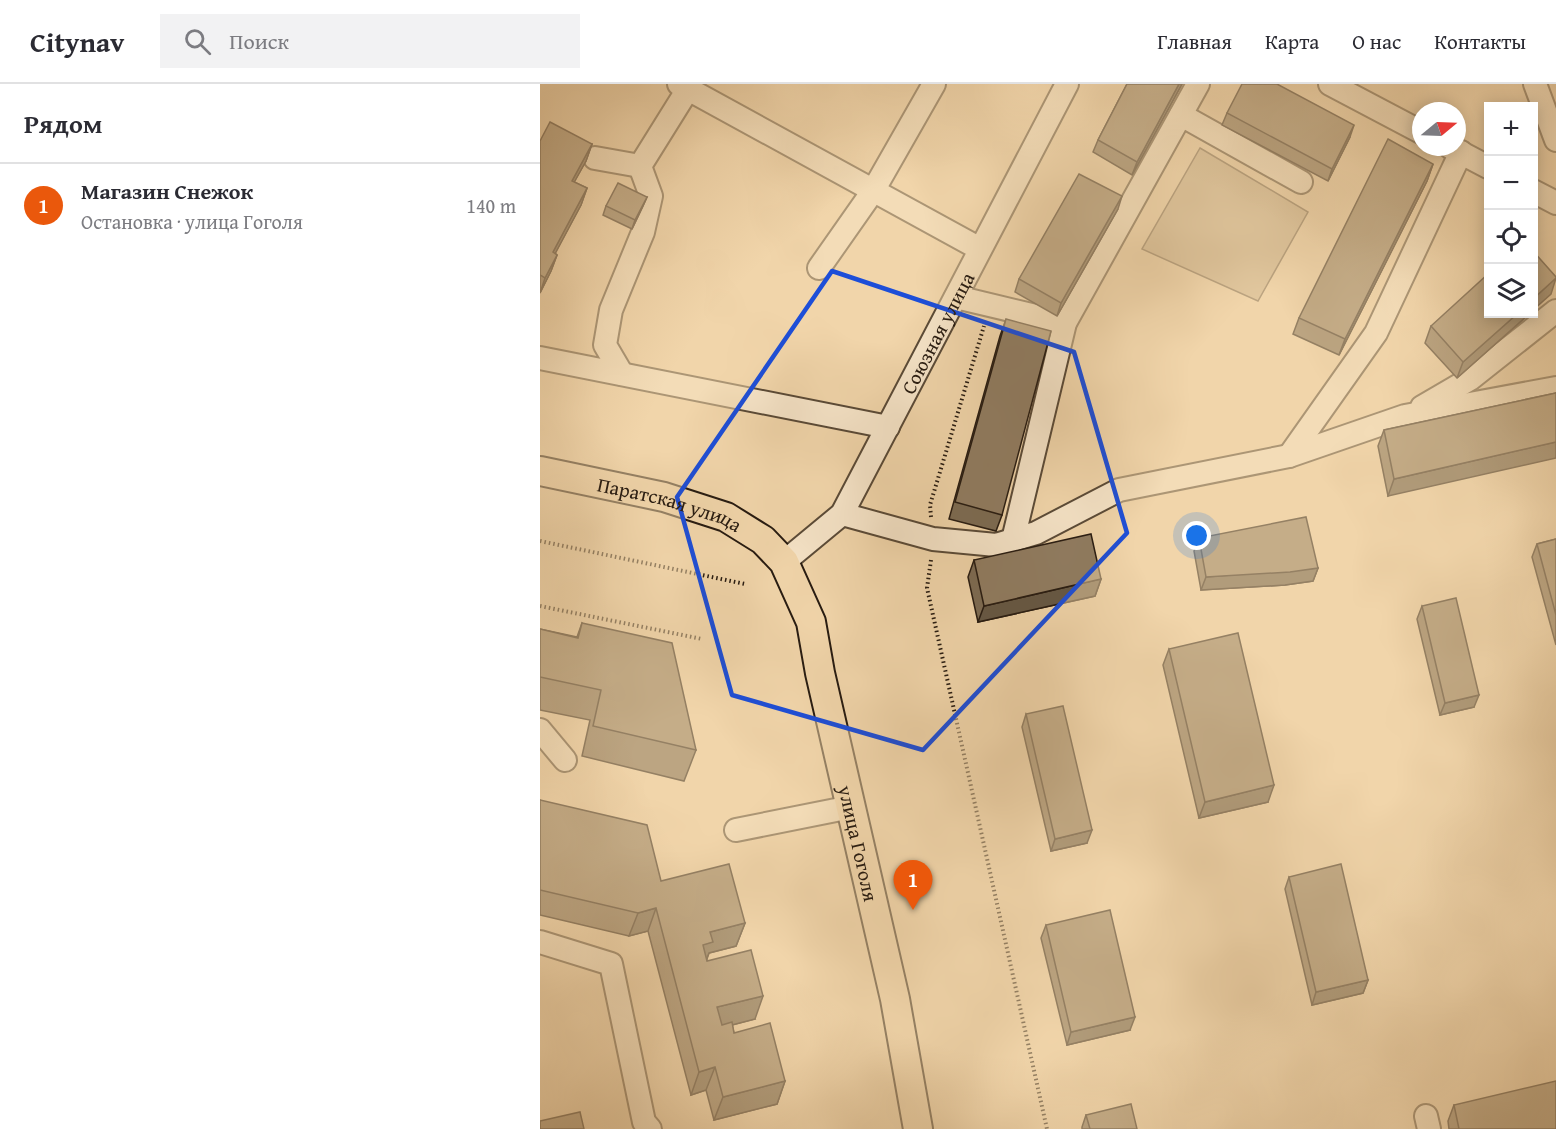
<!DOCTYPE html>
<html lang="ru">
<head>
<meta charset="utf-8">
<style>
  body { margin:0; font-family:"Gentium Book Plus",serif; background:#f2f2f3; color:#2b2b33 }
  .controls { position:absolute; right:18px; top:18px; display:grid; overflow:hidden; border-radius:0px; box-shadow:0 3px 15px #0003 }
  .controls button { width:54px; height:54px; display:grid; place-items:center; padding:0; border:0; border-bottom:2px solid #e1e1e2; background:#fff; color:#2b2b33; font:30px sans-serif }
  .compass { position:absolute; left:872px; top:18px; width:54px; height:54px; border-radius:50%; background:#fff; box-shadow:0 3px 15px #0003; rotate:71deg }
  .you { position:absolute; left:657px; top:452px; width:21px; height:21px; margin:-15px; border:4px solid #fff; border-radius:50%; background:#1a73e8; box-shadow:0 0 0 9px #1a73e833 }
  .badge { display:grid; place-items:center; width:39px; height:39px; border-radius:50%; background:#ea580c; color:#fff; font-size:20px; font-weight:700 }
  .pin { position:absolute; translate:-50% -50px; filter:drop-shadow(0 2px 3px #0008) }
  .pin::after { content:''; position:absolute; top:32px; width:21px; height:18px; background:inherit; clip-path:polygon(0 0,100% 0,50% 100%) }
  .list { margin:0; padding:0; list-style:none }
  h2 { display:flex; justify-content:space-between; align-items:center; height:78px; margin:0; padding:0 24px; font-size:26px }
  h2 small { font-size:20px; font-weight:400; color:#7c7c81 }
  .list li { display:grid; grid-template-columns:39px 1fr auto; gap:18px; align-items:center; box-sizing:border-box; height:84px; padding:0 24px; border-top:2px solid #e1e1e2 }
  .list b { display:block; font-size:22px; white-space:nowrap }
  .list p { margin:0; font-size:20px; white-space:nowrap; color:#7c7c81 }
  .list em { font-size:20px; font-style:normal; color:#7c7c81 }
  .icon { flex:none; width:33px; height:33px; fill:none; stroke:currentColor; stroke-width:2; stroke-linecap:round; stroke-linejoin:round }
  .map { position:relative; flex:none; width:1016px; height:1045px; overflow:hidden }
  header { display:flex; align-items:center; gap:36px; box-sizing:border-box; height:84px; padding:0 30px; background:#fff; border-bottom:2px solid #e1e1e2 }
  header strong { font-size:28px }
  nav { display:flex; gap:33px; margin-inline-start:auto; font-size:21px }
  .search { width:420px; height:54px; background:#f2f2f3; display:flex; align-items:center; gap:15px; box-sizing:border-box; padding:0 21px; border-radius:0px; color:#7c7c81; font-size:22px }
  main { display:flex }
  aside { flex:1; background:#fff }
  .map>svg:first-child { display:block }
  .park { fill:#cfb590; stroke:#7b6850; stroke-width:1.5 }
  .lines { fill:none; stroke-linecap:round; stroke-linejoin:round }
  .minor-casing { stroke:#5a4a37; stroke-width:26 }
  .major-casing { stroke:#271b11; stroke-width:32 }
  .path { stroke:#271b11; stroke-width:4; stroke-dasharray:1.5 3; stroke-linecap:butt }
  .minor { stroke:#f6e4c8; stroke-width:22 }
  .major { stroke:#f1d5aa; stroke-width:28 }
  .wall { fill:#7c6b53; stroke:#271b11; stroke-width:1.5 }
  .shaded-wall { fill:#655744; stroke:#271b11; stroke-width:1.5 }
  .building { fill:#907c61; stroke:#271b11; stroke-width:1.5 }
  .marked { fill:none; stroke:#1d4ed8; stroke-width:4.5; stroke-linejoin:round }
  .labels { text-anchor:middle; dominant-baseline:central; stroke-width:4.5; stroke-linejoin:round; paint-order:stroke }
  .street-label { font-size:20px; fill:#271b11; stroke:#f6e4c8 }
</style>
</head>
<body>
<header>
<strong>Citynav</strong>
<div class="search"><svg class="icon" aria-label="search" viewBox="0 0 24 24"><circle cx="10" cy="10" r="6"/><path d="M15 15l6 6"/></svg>Поиск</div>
<nav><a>Главная</a><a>Карта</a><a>О нас</a><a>Контакты</a></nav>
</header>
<main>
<aside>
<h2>Рядом<small></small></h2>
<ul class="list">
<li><span class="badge">1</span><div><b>Магазин Снежок</b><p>Остановка · улица Гоголя</p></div><em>140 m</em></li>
</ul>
</aside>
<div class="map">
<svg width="1016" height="1045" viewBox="0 0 1016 1045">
  <rect width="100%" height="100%" fill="#f1d5aa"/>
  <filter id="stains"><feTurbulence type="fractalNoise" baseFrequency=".00333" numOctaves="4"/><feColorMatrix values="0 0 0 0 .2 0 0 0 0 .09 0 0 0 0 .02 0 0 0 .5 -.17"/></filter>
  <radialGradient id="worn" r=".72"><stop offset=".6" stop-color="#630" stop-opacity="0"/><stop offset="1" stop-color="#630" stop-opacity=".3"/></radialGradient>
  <polygon class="park" points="660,64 768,128 718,217 602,165"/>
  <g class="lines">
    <g class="minor-casing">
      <g id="minor">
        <polyline points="139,0 440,165"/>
        <polyline points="790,0 881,48"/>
        <polyline points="995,0 1016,56"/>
        <polyline points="641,31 761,98"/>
        <polyline points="910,63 948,83"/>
        <polyline points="55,74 100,82"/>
        <polyline points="993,107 1016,119"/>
        <polyline points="279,184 333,107 394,0"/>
        <polyline points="416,213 525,239"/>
        <polyline points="0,274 348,343"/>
        <polyline points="82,290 65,261 71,226 103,148 111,112 100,82 148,5"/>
        <polyline points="882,323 930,295 1016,227"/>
        <polyline points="749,372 836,249 921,68"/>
        <polyline points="302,430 393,455 456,461 496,449 579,406 749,372 865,332 1016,304"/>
        <polyline points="473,456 525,239 658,0"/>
        <path id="s1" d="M244,478l58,-48 225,-430"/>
        <polyline points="0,646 25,676"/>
        <polyline points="196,746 311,723"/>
        <polyline points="0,858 71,880 104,1038 110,1045"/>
        <polyline points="886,1032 889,1045"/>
      </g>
    </g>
    <g class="major-casing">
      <g id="major">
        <path id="s2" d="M0,387l124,26 62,20 37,23 21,22 27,60 9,51 75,326 23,130"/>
      </g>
    </g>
    <g class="path">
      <polyline points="391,433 390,421 444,242"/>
      <polyline points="0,457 205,500"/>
      <polyline points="391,476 387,504 507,1045"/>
      <polyline points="0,522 162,555"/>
    </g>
    <use href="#minor" class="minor"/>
    <use href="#major" class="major"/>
  </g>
  <g class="wall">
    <polygon points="587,0 642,0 592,91 553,68 558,56"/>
    <polygon points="687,29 810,53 788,97 682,41"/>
    <polygon points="0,57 52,60 46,77 34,98 47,104 41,121 15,169 17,171 11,187 0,209"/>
    <polygon points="893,80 887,97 799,271 753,250 759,234"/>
    <polygon points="107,113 103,122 92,145 63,131 66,122"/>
    <polygon points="578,125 517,232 475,208 479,195"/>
    <polygon points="948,230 989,230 917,294 885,259 891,242"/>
    <polygon points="466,235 462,431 456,447 409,435 460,252"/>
    <polygon points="1016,309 848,412 838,362 844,346"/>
    <polygon points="659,454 778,484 773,497 745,501 661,506 654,467"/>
    <polygon points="1016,455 1016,561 992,473 997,460"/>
    <polygon points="434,476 561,495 555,512 438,538 428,493"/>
    <polygon points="882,522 934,623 900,631 877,535"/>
    <polygon points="42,539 156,666 144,697 42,672 50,636 0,626 0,545 37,553"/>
    <polygon points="629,565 728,718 659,734 623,581"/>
    <polygon points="486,630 547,759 511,767 482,643"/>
    <polygon points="0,716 121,797 205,839 196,862 169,869 167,875 167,877 215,935 192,941 194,949 245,997 237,1020 174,1036 166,1006 151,1011 108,847 89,852 0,831"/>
    <polygon points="749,793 828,896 823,909 772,921 745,805"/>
    <polygon points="506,841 590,946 527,961 501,854"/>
    <polygon points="914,1021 1016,1045 909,1045 908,1037"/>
    <polygon points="546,1031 597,1045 542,1045 542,1043"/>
  </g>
  <g class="shaded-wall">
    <polygon points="639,0 642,0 592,91 597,78"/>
    <polygon points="814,41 810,53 788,97 792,85"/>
    <polygon points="52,60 46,77 26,113 32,97"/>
    <polygon points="893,80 887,97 799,271 805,255"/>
    <polygon points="47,104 41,121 7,185 13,168"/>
    <polygon points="582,112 578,125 517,232 521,219"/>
    <polygon points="107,113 103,122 92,145 95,136"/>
    <polygon points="17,171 11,187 0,209 5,194"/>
    <polygon points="1016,194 1011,210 993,226 993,215"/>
    <polygon points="977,230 989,230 917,294 923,278"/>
    <polygon points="1016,358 1016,374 848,412 854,395"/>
    <polygon points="778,484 773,497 745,501 661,506 666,493"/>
    <polygon points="561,495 555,512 438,538 444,522"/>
    <polygon points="939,611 934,623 900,631 905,619"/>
    <polygon points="734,701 728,718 659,734 665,718"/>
    <polygon points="552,746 547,759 511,767 515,755"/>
    <polygon points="116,824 108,847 89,852 98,829"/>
    <polygon points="205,839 196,862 169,869 164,881 163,861 170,848"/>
    <polygon points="828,896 823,909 772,921 776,908"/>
    <polygon points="223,912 215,935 169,947 177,923"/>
    <polygon points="595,933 590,946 527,961 531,948"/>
    <polygon points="175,983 166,1006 151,1011 159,988"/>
    <polygon points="245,997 237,1020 174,1036 183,1013"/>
  </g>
  <g class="building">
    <polygon points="587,0 639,0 597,78 558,56"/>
    <polygon points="702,0 737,0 814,41 792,85 687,29"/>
    <polygon points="10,38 52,60 32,97 47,104 13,168 17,171 5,194 0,191 0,57"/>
    <polygon points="848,55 893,80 805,255 759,234"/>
    <polygon points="539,90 582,112 521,219 479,195"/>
    <polygon points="78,99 107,113 95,136 66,122"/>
    <polygon points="993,167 1016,193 1016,194 993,215"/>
    <polygon points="948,190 948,230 977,230 923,278 891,242"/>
    <polygon points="466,235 511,247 462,431 415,418"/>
    <polygon points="1016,309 1016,358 854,395 844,346"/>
    <polygon points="766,433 778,484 750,488 666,493 659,454"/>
    <polygon points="551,450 561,495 444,522 434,476"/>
    <polygon points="1016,455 1016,531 997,460"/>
    <polygon points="916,514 939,611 905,619 882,522"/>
    <polygon points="42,539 132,559 156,666 53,642 61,606 0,593 0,545 38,554"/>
    <polygon points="698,549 734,701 665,718 629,565"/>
    <polygon points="523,622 552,746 515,755 486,630"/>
    <polygon points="0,716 107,741 121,797 189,780 205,839 170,848 173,858 163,861 167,877 211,866 223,912 177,923 182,941 192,938 194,949 230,939 245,997 183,1013 175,983 159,988 116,824 98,829 0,806"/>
    <polygon points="801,780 828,896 776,908 749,793"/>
    <polygon points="570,826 595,933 531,948 506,841"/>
    <polygon points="1016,997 1016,1045 919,1045 914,1021"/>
    <polygon points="591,1020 597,1045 550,1045 546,1031"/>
    <polygon points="40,1028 44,1045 0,1045 0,1037"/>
  </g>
  <path d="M0 0H1016V1045H0ZM292,187l242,81 53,181 -204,217 -191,-55 -55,-198z" fill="#f1d5aa" fill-opacity=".55" fill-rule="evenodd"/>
  <path class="marked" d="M292,187l242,81 53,181 -204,217 -191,-55 -55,-198z"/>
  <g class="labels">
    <g class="street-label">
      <text stroke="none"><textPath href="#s1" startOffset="280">Союзная улица</textPath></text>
      <text stroke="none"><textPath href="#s2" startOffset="134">Паратская улица</textPath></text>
      <text stroke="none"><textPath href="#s2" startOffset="558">улица Гоголя</textPath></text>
    </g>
  </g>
  <rect width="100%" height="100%" filter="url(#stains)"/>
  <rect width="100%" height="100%" fill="url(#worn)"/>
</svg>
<div class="controls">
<button>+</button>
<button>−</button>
<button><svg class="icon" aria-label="locate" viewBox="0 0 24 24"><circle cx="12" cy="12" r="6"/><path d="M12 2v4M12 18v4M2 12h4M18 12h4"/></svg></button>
<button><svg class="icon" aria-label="layers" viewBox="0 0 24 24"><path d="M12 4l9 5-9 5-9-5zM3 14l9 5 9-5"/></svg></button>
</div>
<svg class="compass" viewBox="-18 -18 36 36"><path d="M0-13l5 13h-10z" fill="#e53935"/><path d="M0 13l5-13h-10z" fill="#7c7c81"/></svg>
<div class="you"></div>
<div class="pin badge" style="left:373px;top:826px">1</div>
</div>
</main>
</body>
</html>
